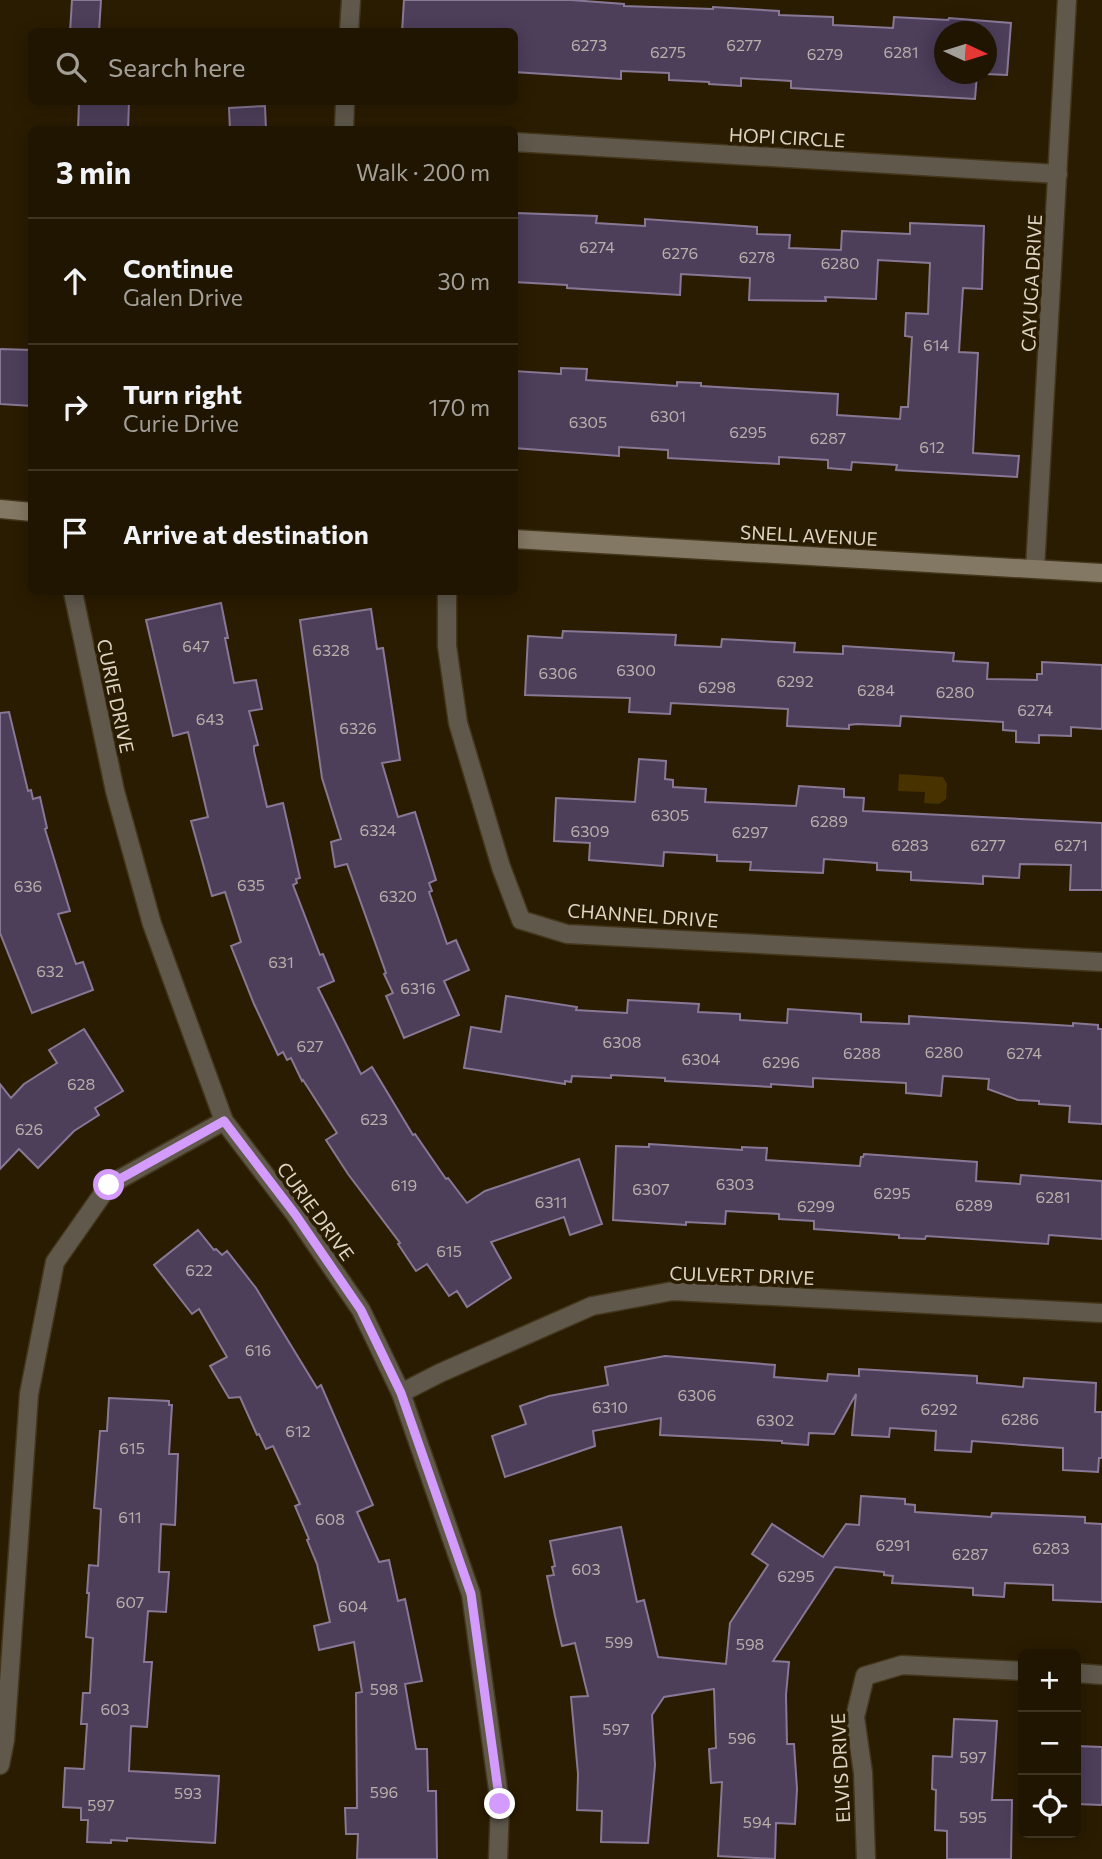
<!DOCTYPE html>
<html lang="en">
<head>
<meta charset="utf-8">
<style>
  body { margin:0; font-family:Commissioner,sans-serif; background:#2d220f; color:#f1f3f6 }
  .controls { position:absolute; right:21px; bottom:21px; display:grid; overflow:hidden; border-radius:10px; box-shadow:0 4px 18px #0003 }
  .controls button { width:63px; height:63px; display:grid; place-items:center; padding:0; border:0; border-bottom:2px solid #3d3422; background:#201500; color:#f1f3f6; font:35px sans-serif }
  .compass { position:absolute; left:934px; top:21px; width:63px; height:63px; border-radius:50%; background:#201500; box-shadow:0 4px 18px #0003; rotate:94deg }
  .stop { position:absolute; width:21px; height:21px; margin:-16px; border:5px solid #d39cfc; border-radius:50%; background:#fff }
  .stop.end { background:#d39cfc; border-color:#fff; box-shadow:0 2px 7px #0008 }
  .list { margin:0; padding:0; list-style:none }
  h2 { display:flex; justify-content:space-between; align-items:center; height:91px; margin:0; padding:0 28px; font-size:30px }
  h2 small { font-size:23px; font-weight:400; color:#a29f99 }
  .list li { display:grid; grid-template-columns:46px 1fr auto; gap:21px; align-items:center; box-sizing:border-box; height:126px; padding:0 28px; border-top:2px solid #3d3422 }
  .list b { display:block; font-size:26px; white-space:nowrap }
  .list p { margin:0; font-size:23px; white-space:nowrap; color:#a29f99 }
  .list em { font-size:23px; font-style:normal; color:#a29f99 }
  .icon { flex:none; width:38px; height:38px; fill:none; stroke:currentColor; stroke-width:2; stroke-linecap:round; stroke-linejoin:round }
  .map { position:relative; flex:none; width:1102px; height:1859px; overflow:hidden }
  .search { position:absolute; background:#201500; box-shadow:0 4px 18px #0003; left:28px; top:28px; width:490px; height:77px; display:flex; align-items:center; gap:18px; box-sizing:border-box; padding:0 24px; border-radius:10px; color:#a29f99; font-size:26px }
  .panel { position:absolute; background:#201500; box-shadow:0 4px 18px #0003; left:28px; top:126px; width:490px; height:469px; border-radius:10px }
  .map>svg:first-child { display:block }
  .green { fill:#473200 }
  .building { fill:#4d3e5a; stroke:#887896; stroke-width:2 }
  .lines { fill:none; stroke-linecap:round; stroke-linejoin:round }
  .street-casing { stroke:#43361b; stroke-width:21 }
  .secondary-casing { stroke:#43361b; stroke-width:21 }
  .street { stroke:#5f584b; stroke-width:18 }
  .secondary { stroke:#837863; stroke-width:18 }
  .route { stroke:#d39cfc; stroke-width:9 }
  .labels { text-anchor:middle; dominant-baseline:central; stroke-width:7; stroke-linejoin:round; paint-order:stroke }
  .number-label { font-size:16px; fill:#b9aea9 }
  .street-label { font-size:19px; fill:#ddd4c3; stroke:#2a1c00 }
</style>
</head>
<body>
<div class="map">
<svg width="1102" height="1859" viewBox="0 0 1102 1859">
  <rect width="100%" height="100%" fill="#2a1c00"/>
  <polygon class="green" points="899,774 943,777 947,784 946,799 939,804 924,803 925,792 898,791"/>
  <g class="building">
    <polygon points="72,0 101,0 99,32 70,32"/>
    <polygon points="404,0 571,0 624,4 624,6 713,9 713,7 779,11 779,15 833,17 833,25 893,28 894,17 948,20 949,18 1011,23 1007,75 986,74 986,32 944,32 944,74 977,74 975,99 791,88 791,81 741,78 741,86 709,84 709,82 669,80 669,73 621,71 621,79 514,72 514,32 402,32"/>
    <polygon points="79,102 129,102 128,130 78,130"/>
    <polygon points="265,106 266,130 230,130 229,108"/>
    <polygon points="517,213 597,216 596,223 645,226 645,219 757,227 757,234 790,235 789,248 841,250 842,231 910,234 910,223 984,226 982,289 963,288 959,352 978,353 973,453 1019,456 1017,477 896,470 897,465 852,462 851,470 828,468 828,460 779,457 779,464 668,458 668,450 619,447 619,456 514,448 514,371 561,374 561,368 587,369 586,380 677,386 677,382 701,383 701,386 838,394 837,415 900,419 901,407 908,407 912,337 905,336 906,313 928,314 930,263 878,260 876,299 825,297 826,301 749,300 750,278 681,274 680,295 567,288 567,285 514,282 514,220 517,220"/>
    <polygon points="0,349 32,350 32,406 0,404"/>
    <polygon points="221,603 228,638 225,638 234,683 256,680 262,709 249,711 258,745 254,746 254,751 267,807 283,803 300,878 296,879 297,883 293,885 320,955 323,954 334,981 318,988 361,1074 372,1067 413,1135 415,1134 446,1179 448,1178 467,1203 485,1191 579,1159 602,1224 570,1235 564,1217 491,1242 511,1278 467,1307 457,1291 449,1296 427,1264 416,1271 398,1244 400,1243 348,1174 326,1140 337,1133 303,1080 302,1081 291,1058 287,1060 283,1052 278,1055 254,1004 231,946 241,942 225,892 212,896 191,821 208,817 188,732 173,736 146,620"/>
    <polygon points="371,609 377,649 383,648 400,760 382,763 398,817 415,812 436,880 429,883 432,891 429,892 447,944 456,940 469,970 444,981 459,1015 404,1038 386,996 393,993 384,974 386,973 347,864 335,867 331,842 341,839 322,778 300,620"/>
    <polygon points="563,631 676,635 675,645 721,647 722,639 795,643 794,652 843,654 843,646 954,653 953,661 988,663 987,679 1037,680 1037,674 1042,674 1042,662 1102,665 1102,729 1071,727 1071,736 1039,735 1039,743 1016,742 1016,731 1003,730 1003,722 901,716 900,726 857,724 849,725 849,729 787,726 788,709 671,703 670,714 629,712 630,698 525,695 528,636 562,638"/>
    <polygon points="9,712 28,791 31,790 33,799 40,797 47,828 45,829 70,911 58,914 76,964 83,962 93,990 32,1013 0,933 0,713"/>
    <polygon points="639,759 666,761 665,779 673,780 673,787 706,789 705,802 796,806 799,786 844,789 844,797 864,798 863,811 1102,823 1102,890 1070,890 1071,865 1020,864 1019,878 983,876 983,884 911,880 911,872 877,870 877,863 824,859 823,873 750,870 751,862 717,861 717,855 664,852 663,866 589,860 590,843 554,841 556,798 635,802"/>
    <polygon points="506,996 577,1007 576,1010 627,1013 628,1000 699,1004 698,1012 740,1014 740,1020 787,1023 788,1009 861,1014 861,1022 909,1024 909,1016 1073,1026 1073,1023 1098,1025 1098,1029 1102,1029 1102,1124 1069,1122 1070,1106 1039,1104 1039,1101 1018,1100 988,1089 989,1079 943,1076 941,1096 906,1093 906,1083 813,1078 813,1087 771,1084 771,1087 665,1081 665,1078 611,1075 611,1078 572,1076 571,1082 565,1081 565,1084 464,1068 471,1027 501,1032"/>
    <polygon points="84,1029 123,1091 95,1108 99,1115 74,1131 38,1168 19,1149 0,1169 0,1084 11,1098 24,1084 57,1063 49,1050"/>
    <polygon points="649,1144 742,1150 742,1147 767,1148 766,1160 860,1166 861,1157 863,1157 864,1154 977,1162 976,1181 1020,1184 1021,1175 1102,1181 1102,1239 1049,1235 1048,1244 926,1236 925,1239 899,1238 899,1235 814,1229 814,1221 779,1219 779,1214 726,1211 725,1224 686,1222 686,1225 613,1220 616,1146 649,1147"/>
    <polygon points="198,1230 214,1250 216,1249 222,1255 227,1251 256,1288 317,1388 321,1385 373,1505 357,1512 379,1562 389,1560 398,1601 405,1599 422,1681 405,1684 416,1749 427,1749 428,1791 436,1791 437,1859 357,1859 358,1834 346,1834 345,1808 357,1808 356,1693 362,1692 354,1642 319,1650 314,1626 330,1622 317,1564 307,1540 309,1539 295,1506 300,1504 273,1446 266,1449 259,1434 257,1435 240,1397 229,1398 210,1366 227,1357 199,1309 192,1314 154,1265"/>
    <polygon points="665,1356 775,1365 774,1377 827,1381 828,1374 859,1376 859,1369 977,1376 977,1383 1023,1387 1024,1378 1096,1383 1095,1412 1102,1412 1102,1458 1099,1458 1098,1472 1063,1470 1063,1448 972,1441 971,1452 935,1450 936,1431 890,1428 889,1437 852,1435 856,1394 834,1434 809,1433 808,1445 782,1443 782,1441 660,1435 661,1418 593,1431 595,1446 505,1477 492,1436 526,1424 520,1406 549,1396 608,1385 605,1367"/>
    <polygon points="109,1398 169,1401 169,1405 172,1405 169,1454 178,1454 175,1525 161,1524 159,1572 169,1572 166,1612 148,1611 144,1662 152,1662 147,1727 131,1726 129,1771 219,1776 215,1843 127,1838 127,1841 111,1840 111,1843 87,1842 88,1820 81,1820 81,1808 63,1807 65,1768 84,1769 87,1724 81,1724 83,1693 90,1693 93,1638 86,1637 89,1593 87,1593 89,1565 98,1566 101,1509 94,1508 100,1431 107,1431"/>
    <polygon points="861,1496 905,1499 905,1504 915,1505 915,1512 991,1517 992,1513 1085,1517 1085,1523 1102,1524 1102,1602 1053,1600 1053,1585 1005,1583 1004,1597 973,1595 973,1588 892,1583 893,1576 884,1575 884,1572 835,1567 773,1661 789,1662 786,1695 787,1744 794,1744 797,1789 795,1824 776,1823 775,1859 718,1856 722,1782 711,1783 709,1749 716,1748 714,1689 664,1697 652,1715 655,1765 648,1843 601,1842 602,1811 577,1810 578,1774 571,1697 588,1696 575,1643 562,1646 555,1616 547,1576 554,1575 552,1567 555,1566 550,1541 621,1527 637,1602 644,1600 658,1657 726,1664 730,1623 768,1565 752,1554 772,1524 823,1557 846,1524 859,1525"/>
    <polygon points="954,1719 997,1721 992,1800 1012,1800 1011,1859 947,1859 947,1831 935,1830 936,1790 932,1789 933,1756 952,1757"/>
    <polygon points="1076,1746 1102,1747 1102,1805 1076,1804"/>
  </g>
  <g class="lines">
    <g class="street-casing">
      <g id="street">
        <polyline points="349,32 351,0"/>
        <polyline points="344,130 345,102"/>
        <polyline points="514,142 1058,174"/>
        <polyline points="1035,569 1067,0"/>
        <polyline points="73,592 115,791 152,924 224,1121 295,1214 361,1310 401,1393 471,1594 500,1804 498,1859"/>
        <polyline points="447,592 447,646 458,723 501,867 521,920 567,934 1102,962"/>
        <polyline points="401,1393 440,1373 592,1306 673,1291 1102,1313"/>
        <polyline points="1076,1673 1102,1675"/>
        <polyline points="0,1765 5,1740 29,1394 55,1262 109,1185 224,1121"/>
        <polyline points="866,1859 863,1773 855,1717 865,1676 902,1665 1023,1671"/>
      </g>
    </g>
    <g class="secondary-casing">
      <g id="secondary">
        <polyline points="0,509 32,512"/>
        <polyline points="514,539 1102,573"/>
      </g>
    </g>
    <use href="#street" class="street"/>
    <use href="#secondary" class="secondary"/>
  </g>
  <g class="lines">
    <polyline class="route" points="109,1185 224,1121 295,1214 361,1310 401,1393 471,1594 500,1804"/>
  </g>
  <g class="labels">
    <g class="number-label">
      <text x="589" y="44">6273</text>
      <text x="744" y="44">6277</text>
      <text x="668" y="51">6275</text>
      <text x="901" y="51">6281</text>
      <text x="825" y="53">6279</text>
      <text x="597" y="246">6274</text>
      <text x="680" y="252">6276</text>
      <text x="757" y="256">6278</text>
      <text x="840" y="262">6280</text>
      <text x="936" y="344">614</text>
      <text x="668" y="415">6301</text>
      <text x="588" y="421">6305</text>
      <text x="748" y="431">6295</text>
      <text x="828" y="437">6287</text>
      <text x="932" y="446">612</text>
      <text x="196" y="645">647</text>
      <text x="331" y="649">6328</text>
      <text x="636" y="669">6300</text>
      <text x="558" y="672">6306</text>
      <text x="795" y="680">6292</text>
      <text x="717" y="686">6298</text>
      <text x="876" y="689">6284</text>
      <text x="955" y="691">6280</text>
      <text x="1035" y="709">6274</text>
      <text x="210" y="718">643</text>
      <text x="358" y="727">6326</text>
      <text x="670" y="814">6305</text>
      <text x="829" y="820">6289</text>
      <text x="378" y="829">6324</text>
      <text x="590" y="830">6309</text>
      <text x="750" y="831">6297</text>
      <text x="910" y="844">6283</text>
      <text x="988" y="844">6277</text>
      <text x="1071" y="844">6271</text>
      <text x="251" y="884">635</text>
      <text x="28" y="885">636</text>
      <text x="398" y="895">6320</text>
      <text x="281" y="961">631</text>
      <text x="50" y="970">632</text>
      <text x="418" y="987">6316</text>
      <text x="622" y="1041">6308</text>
      <text x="310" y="1045">627</text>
      <text x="944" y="1051">6280</text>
      <text x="862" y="1052">6288</text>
      <text x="1024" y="1052">6274</text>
      <text x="701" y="1058">6304</text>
      <text x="781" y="1061">6296</text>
      <text x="81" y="1083">628</text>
      <text x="374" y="1118">623</text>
      <text x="29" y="1128">626</text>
      <text x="735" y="1183">6303</text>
      <text x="404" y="1184">619</text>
      <text x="651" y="1188">6307</text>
      <text x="892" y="1192">6295</text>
      <text x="1053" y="1196">6281</text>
      <text x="551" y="1201">6311</text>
      <text x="974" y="1204">6289</text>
      <text x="816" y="1205">6299</text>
      <text x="449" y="1250">615</text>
      <text x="199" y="1269">622</text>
      <text x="258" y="1349">616</text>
      <text x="697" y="1394">6306</text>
      <text x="610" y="1406">6310</text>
      <text x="939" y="1408">6292</text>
      <text x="1020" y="1418">6286</text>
      <text x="775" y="1419">6302</text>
      <text x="298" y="1430">612</text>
      <text x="132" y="1447">615</text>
      <text x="130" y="1516">611</text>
      <text x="330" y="1518">608</text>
      <text x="893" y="1544">6291</text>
      <text x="1051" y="1547">6283</text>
      <text x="970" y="1553">6287</text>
      <text x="586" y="1568">603</text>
      <text x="796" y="1575">6295</text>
      <text x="130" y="1601">607</text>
      <text x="353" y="1605">604</text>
      <text x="619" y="1641">599</text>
      <text x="750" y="1643">598</text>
      <text x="384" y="1688">598</text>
      <text x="115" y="1708">603</text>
      <text x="616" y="1728">597</text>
      <text x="742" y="1737">596</text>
      <text x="973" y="1756">597</text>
      <text x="384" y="1791">596</text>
      <text x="188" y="1792">593</text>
      <text x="101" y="1804">597</text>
      <text x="973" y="1816">595</text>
      <text x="757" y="1821">594</text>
    </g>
    <g class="street-label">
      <text transform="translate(787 137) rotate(3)">HOPI CIRCLE</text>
      <text transform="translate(1031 283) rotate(-87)">CAYUGA DRIVE</text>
      <text transform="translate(809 535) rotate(3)">SNELL AVENUE</text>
      <text transform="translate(116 696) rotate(78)">CURIE DRIVE</text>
      <text transform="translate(643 915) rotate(4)">CHANNEL DRIVE</text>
      <text transform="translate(316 1211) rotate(54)">CURIE DRIVE</text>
      <text transform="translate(742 1275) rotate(2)">CULVERT DRIVE</text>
      <text transform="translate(840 1768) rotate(-93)">ELVIS DRIVE</text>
    </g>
  </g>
</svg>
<div class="controls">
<button>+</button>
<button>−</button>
<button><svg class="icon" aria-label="locate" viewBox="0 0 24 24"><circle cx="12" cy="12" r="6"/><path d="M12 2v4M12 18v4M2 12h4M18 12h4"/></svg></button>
</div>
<svg class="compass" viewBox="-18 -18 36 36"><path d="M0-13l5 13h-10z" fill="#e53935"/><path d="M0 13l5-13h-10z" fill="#a29f99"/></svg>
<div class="stop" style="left:109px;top:1185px"></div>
<div class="stop end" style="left:500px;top:1804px"></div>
<div class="search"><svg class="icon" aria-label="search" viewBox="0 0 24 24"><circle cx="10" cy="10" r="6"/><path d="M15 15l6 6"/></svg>Search here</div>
<section class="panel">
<h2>3 min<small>Walk · 200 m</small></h2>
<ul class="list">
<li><svg class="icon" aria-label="ahead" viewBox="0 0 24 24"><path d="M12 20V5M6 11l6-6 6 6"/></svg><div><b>Continue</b><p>Galen Drive</p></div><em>30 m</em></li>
<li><svg class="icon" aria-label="right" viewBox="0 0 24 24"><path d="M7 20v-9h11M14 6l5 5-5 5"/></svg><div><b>Turn right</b><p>Curie Drive</p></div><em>170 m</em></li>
<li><svg class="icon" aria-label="arrive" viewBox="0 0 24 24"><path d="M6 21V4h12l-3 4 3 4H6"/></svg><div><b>Arrive at destination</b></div></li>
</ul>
</section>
</div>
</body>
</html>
